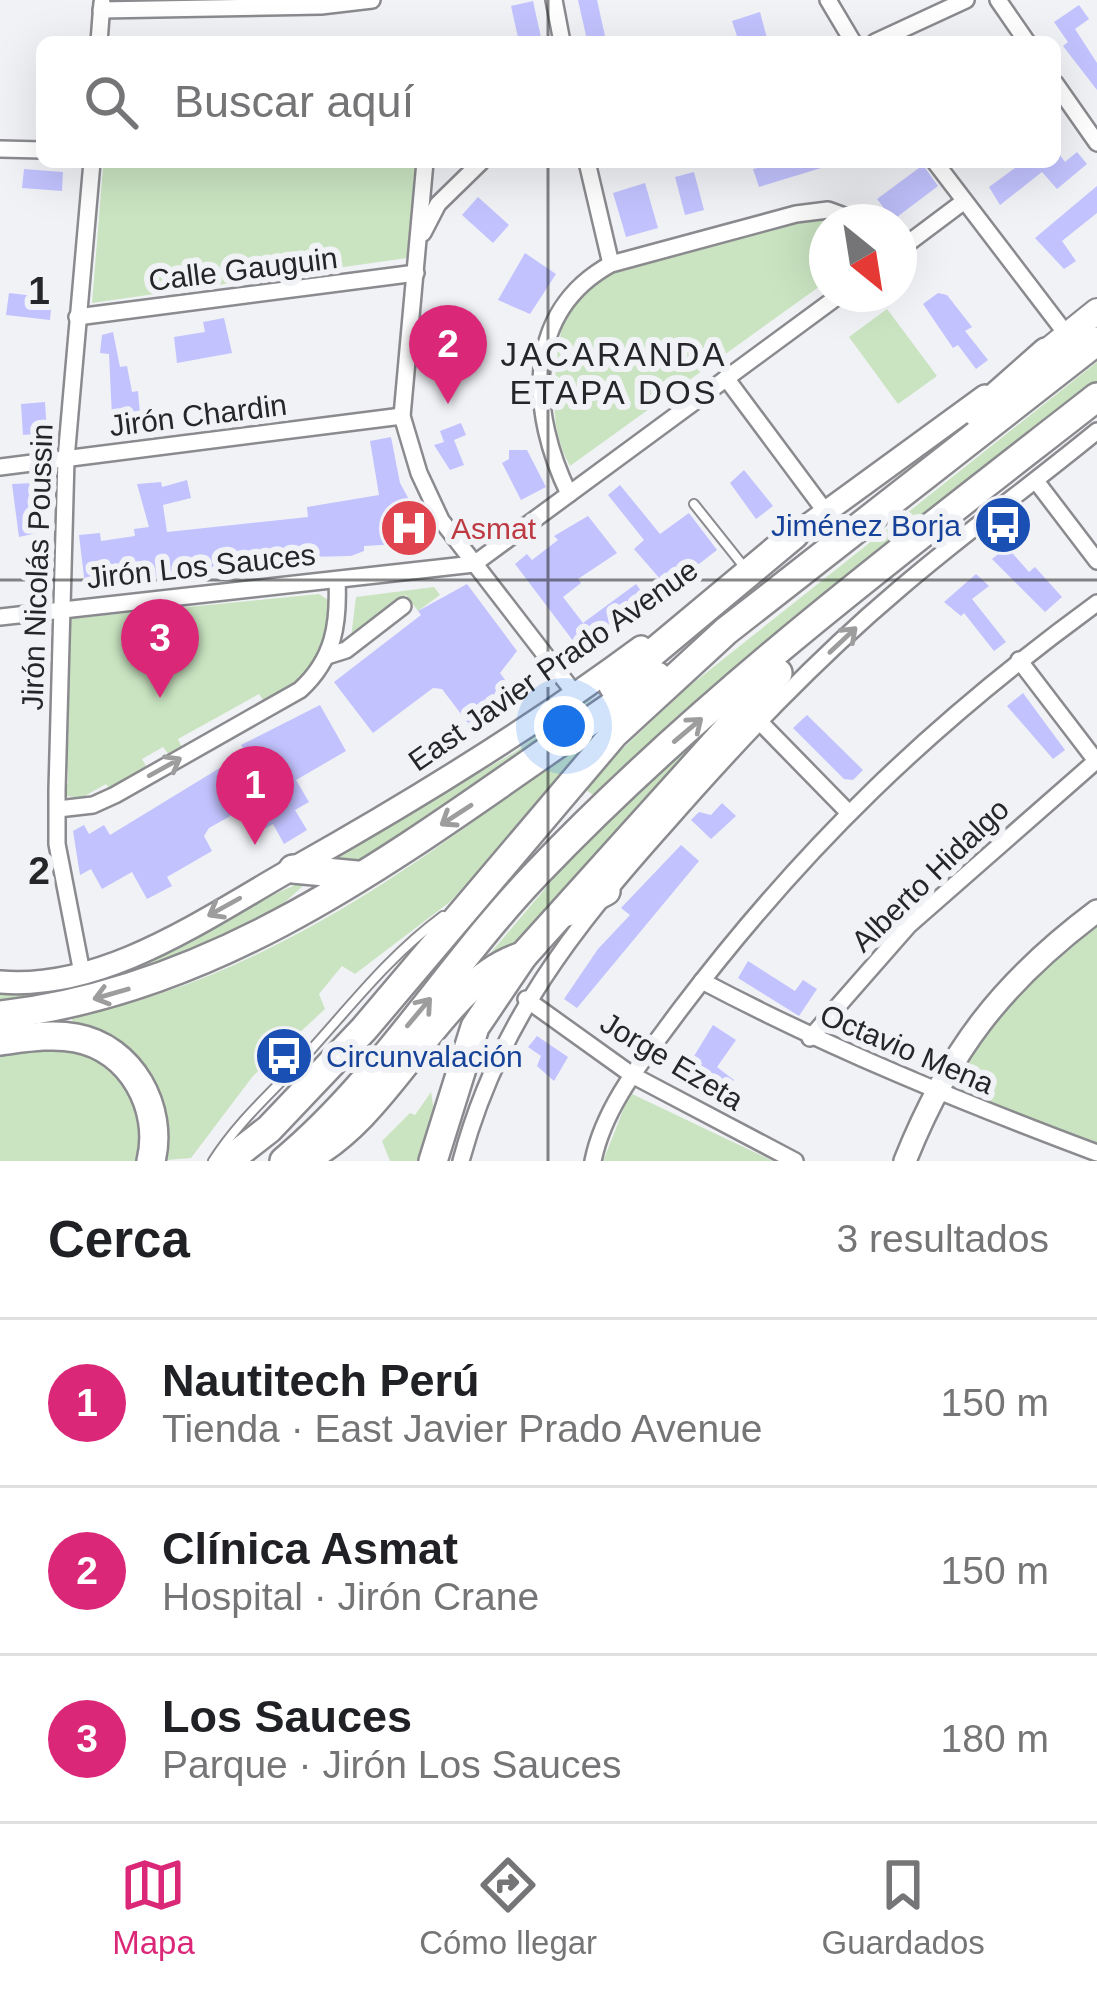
<!DOCTYPE html>
<html lang="es">
<head>
<meta charset="utf-8">
<style>
  body { margin:0; font-family:Arial,sans-serif; background:#f2f2f2; color:#202124 }
  .compass { position:absolute; left:809px; top:204px; width:108px; height:108px; border-radius:50%; background:#fff; box-shadow:0 12px 48px #0002; rotate:150deg }
  .you { position:absolute; left:564px; top:726px; width:42px; height:42px; margin:-30px; border:9px solid #fff; border-radius:50%; background:#1a73e8; box-shadow:0 0 0 18px #1a73e833 }
  .badge { display:grid; place-items:center; width:78px; height:78px; border-radius:50%; background:#db2777; color:#fff; font-size:39px; font-weight:700 }
  .pin { position:absolute; translate:-50% -99px; filter:drop-shadow(0 3px 6px #0008) }
  .pin::after { content:''; position:absolute; top:63px; width:42px; height:36px; background:inherit; clip-path:polygon(0 0,100% 0,50% 100%) }
  .list { margin:0; padding:0; list-style:none }
  h2 { display:flex; justify-content:space-between; align-items:center; height:156px; margin:0; padding:0 48px; font-size:51px }
  h2 small { font-size:39px; font-weight:400; color:#757577 }
  .list li { display:grid; grid-template-columns:78px 1fr auto; gap:36px; align-items:center; box-sizing:border-box; height:168px; padding:0 48px; border-top:3px solid #e0e0e0 }
  .list b { display:block; font-size:45px; white-space:nowrap }
  .list p { margin:0; font-size:39px; white-space:nowrap; color:#757577 }
  .list em { font-size:39px; font-style:normal; color:#757577 }
  .icon { flex:none; width:66px; height:66px; fill:none; stroke:currentColor; stroke-width:2; stroke-linecap:round; stroke-linejoin:round }
  .map { position:relative; flex:none; width:1097px; height:1161px; overflow:hidden }
  .search { position:absolute; background:#fff; box-shadow:0 12px 48px #0002; left:36px; right:36px; top:36px; height:132px; display:flex; align-items:center; gap:30px; box-sizing:border-box; padding:0 42px; border-radius:18px; color:#757577; font-size:45px }
  .sheet { height:660px; background:#fff }
  nav { display:flex; justify-content:space-around; align-items:center; box-sizing:border-box; height:168px; border-top:3px solid #e0e0e0; background:#fff; font-size:33px; color:#757577 }
  nav a { display:grid; justify-items:center; gap:6px }
  nav .on { color:#db2777 }
  .map>svg:first-child { display:block }
  .green { fill:#cae4c1 }
  .building { fill:#c2c2fe }
  .lines { fill:none; stroke-linecap:round; stroke-linejoin:round }
  .lane-casing { stroke:#8b8b8f; stroke-width:12 }
  .street-casing { stroke:#8b8b8f; stroke-width:20 }
  .secondary-casing { stroke:#8b8b8f; stroke-width:26 }
  .primary-casing { stroke:#8b8b8f; stroke-width:28 }
  .highway-casing { stroke:#8b8b8f; stroke-width:32 }
  .lane { stroke:#fff; stroke-width:8 }
  .street { stroke:#fff; stroke-width:15 }
  .secondary { stroke:#fff; stroke-width:21 }
  .primary { stroke:#fff; stroke-width:24 }
  .highway { stroke:#fff; stroke-width:27 }
  .oneway { stroke:#9d9d9e }
  .grid { fill:none; stroke:#252627; stroke-width:3; stroke-opacity:0.55 }
  .labels { text-anchor:middle; dominant-baseline:central; stroke-width:12; stroke-linejoin:round; paint-order:stroke }
  .street-label { font-size:30px; fill:#252627; stroke:#f1f2f6 }
  .transit-label { font-size:30px; fill:#164399; stroke:#f1f2f6; text-anchor:end }
  .health-label { font-size:30px; fill:#be3a42; stroke:#f1f2f6; text-anchor:start }
  .neighbourhood-label { font-size:33px; letter-spacing:3px; fill:#252627; stroke:#f1f2f6 }
  .grid-label { font-size:39px; text-anchor:middle; font-weight:bold; fill:#252627; stroke:#f1f2f6; stroke-width:12; stroke-linejoin:round; paint-order:stroke }
</style>
</head>
<body>
<div class="map">
<svg width="1097" height="1161" viewBox="0 0 1097 1161">
  <rect width="100%" height="100%" fill="#f1f2f6"/>
  <g class="green">
    <polygon points="232,162 415,162 407,258 92,303 103,168"/>
    <path d="M813,217l38,5h-24v59l-257,185c-18,-32 -17,-63 -14,-99 3,-24 5,-51 21,-71 28,-35 187,-68 236,-79z"/>
    <polygon points="887,309 937,376 898,404 849,337"/>
    <path d="M1097,362v23c-172,132 -345,263 -504,410l-11,-8 105,-99z"/>
    <polygon points="434,587 440,595 418,611 406,595 351,637 356,597"/>
    <path d="M319,594l9,6c4,50 -21,79 -63,103l-6,-9 -81,45 4,9 -13,7 -6,-8 -21,12 5,9 -38,20 -3,-4 -25,14 -14,-2 -4,-11 5,-1v-15h-5l6,-35 -6,-1 6,-9 -2,-105z"/>
    <path d="M609,680c-16,30 -205,160 -246,179 -11,5 -25,3 -37,3l189,-110z"/>
    <path d="M582,738l7,7 -138,156 -96,73 -13,-8 -23,28 6,15 -72,67 -62,82 -24,2 -6,-5 2,-29 -89,-100 -3,-10c187,-32 366,-162 511,-278z"/>
    <polygon points="692,739 696,743 520,942 488,956 566,864"/>
    <path d="M311,878c-80,83 -202,103 -311,128v-17c141,2 191,-61 311,-111z"/>
    <path d="M1097,926v219l-138,-54c-4,-7 -8,-8 -5,-17 12,-35 111,-124 143,-148z"/>
    <path d="M64,1044c65,18 77,55 77,117h-141v-112z"/>
    <polygon points="431,1092 434,1111 424,1161 390,1161 382,1141 410,1113 415,1115"/>
    <polygon points="630,1093 773,1161 603,1161"/>
  </g>
  <g class="building">
    <polygon points="578,0 597,0 605,36 587,40"/>
    <polygon points="533,1 542,42 519,42 511,6"/>
    <polygon points="1079,5 1089,19 1075,29 1097,63 1097,90 1063,46 1068,42 1054,22"/>
    <polygon points="760,12 768,42 739,42 732,21"/>
    <polygon points="1055,148 1065,162 1077,152 1087,164 1057,189 1042,172 1000,205 989,187 1023,162 1055,162"/>
    <polygon points="761,162 831,162 831,165 759,187 753,169 763,167"/>
    <polygon points="923,165 938,186 893,220 877,199"/>
    <polygon points="24,169 63,172 62,191 22,188"/>
    <polygon points="694,172 704,210 685,215 675,177"/>
    <polygon points="645,183 658,228 626,237 613,193"/>
    <polygon points="1097,186 1097,213 1062,241 1076,261 1064,269 1035,238"/>
    <polygon points="478,197 509,225 493,243 462,215"/>
    <polygon points="525,253 556,274 530,314 498,300"/>
    <polygon points="9,293 52,298 50,320 6,315"/>
    <polygon points="938,293 947,295 972,327 965,331 988,360 976,369 958,345 953,348 923,304"/>
    <polygon points="224,318 232,353 177,363 174,337 205,332 203,322"/>
    <polygon points="113,332 120,367 127,366 132,392 138,391 140,414 112,417 109,354 100,353 102,335"/>
    <polygon points="45,402 47,433 23,435 21,404"/>
    <polygon points="461,423 466,435 454,440 464,465 450,470 434,445 444,442 440,431"/>
    <polygon points="391,437 400,483 432,542 364,546 364,551 351,556 307,557 274,566 275,571 262,573 261,566 85,585 79,535 100,533 101,541 135,536 134,529 149,527 137,484 161,482 162,487 187,480 191,498 163,505 167,532 308,517 307,507 379,495 370,441"/>
    <polygon points="509,450 527,450 546,487 521,500 502,463 509,459"/>
    <polygon points="744,470 773,506 756,519 730,483"/>
    <polygon points="33,483 37,533 19,537 12,484"/>
    <polygon points="620,485 660,534 689,513 717,550 668,588 634,549 644,540 608,495"/>
    <polygon points="588,516 617,553 578,579 581,583 563,597 583,623 636,584 646,598 580,650 515,564 527,554 532,560 558,540 554,536"/>
    <polygon points="1007,547 1029,572 1035,567 1062,597 1045,612 992,559"/>
    <polygon points="976,574 989,586 972,599 1006,642 994,651 964,613 961,616 944,602"/>
    <polygon points="467,584 517,651 500,673 519,699 474,731 442,689 433,688 373,733 334,682 421,615 418,611"/>
    <polygon points="1023,693 1065,750 1053,759 1007,706"/>
    <polygon points="320,705 346,751 296,780 309,802 295,810 307,830 284,844 273,824 262,830 251,811 241,810 209,828 204,836 212,851 167,877 172,886 147,899 132,872 102,889 91,869 80,875 73,831 84,825 89,834 104,825 110,835 246,752 241,745"/>
    <polygon points="807,715 863,770 853,780 844,779 793,728"/>
    <polygon points="722,803 736,816 711,839 691,820 699,812 711,815"/>
    <polygon points="681,845 699,861 577,1008 564,999 598,949 630,915 621,908"/>
    <polygon points="748,961 795,991 803,980 817,989 799,1016 738,978"/>
    <polygon points="713,1025 736,1040 717,1067 734,1080 720,1100 683,1074"/>
    <polygon points="537,1036 568,1057 554,1081 537,1066 541,1056 528,1047"/>
  </g>
  <g class="lines">
    <g class="lane-casing">
      <g id="lane">
        <polyline points="694,504 745,568"/>
        <path d="M213,1161c25,-39 55,-65 86,-98 49,-53 86,-104 144,-147"/>
      </g>
    </g>
    <g class="street-casing">
      <g id="street">
        <polyline points="554,0 562,42"/>
        <polyline points="828,0 853,42"/>
        <polyline points="998,0 1027,42"/>
        <polyline points="101,10 321,6 372,0"/>
        <polyline points="99,42 102,3"/>
        <polyline points="875,42 966,0"/>
        <polyline points="1055,83 1097,143"/>
        <polyline points="0,149 42,150"/>
        <polyline points="425,162 402,416 419,473 441,520 576,695"/>
        <polyline points="587,162 611,264"/>
        <polyline points="935,162 1067,335"/>
        <polyline points="423,233 438,204 481,162"/>
        <polyline points="899,250 963,202"/>
        <polyline points="77,317 416,273"/>
        <polyline points="726,378 825,511"/>
        <polyline points="0,467 402,416"/>
        <polyline points="1036,481 1097,561"/>
        <path d="M569,494c-39,-80 -47,-181 42,-230l185,-50 32,-4 33,12"/>
        <polyline points="0,617 474,564 841,294"/>
        <polyline points="327,656 346,650 403,606"/>
        <polyline points="1019,660 1097,762"/>
        <polyline points="758,720 847,811"/>
        <path d="M58,809l35,-4 22,-10 185,-105c34,-31 39,-66 37,-110"/>
        <polyline points="82,973 57,844 57,790 66,459 92,162"/>
        <path d="M702,981c129,68 259,121 395,172"/>
        <polyline points="526,999 632,1075 795,1161"/>
        <polyline points="810,1038 909,925 1096,761"/>
        <path d="M461,1161c37,-138 112,-233 206,-338 72,-82 147,-162 231,-233 64,-55 133,-105 199,-159"/>
        <path d="M593,1161c11,-56 53,-105 86,-150 124,-164 252,-287 418,-408"/>
      </g>
    </g>
    <g class="secondary-casing">
      <g id="secondary">
        <polyline points="782,544 985,396"/>
        <path d="M0,982c105,9 207,-65 294,-114 121,-68 235,-138 347,-221"/>
        <path d="M905,1161c44,-110 97,-179 192,-250"/>
      </g>
    </g>
    <g class="primary-casing">
      <polyline id="primary" points="1046,352 1097,311"/>
    </g>
    <g class="highway-casing">
      <g id="highway">
        <polyline points="977,413 1046,352"/>
        <polyline points="613,686 794,535"/>
        <polyline points="293,869 357,875"/>
        <polyline points="567,912 606,891"/>
        <path d="M0,1015c253,-28 452,-205 657,-339"/>
        <path d="M0,1041c24,-3 51,-8 76,-3 55,10 88,70 75,123"/>
        <polyline points="228,1161 269,1129 364,1029 614,734 726,631 1097,341"/>
        <path d="M284,1161c97,-81 165,-196 252,-287 169,-177 369,-327 561,-477"/>
        <path d="M301,1161c92,-44 137,-180 222,-205"/>
        <polyline points="433,1161 475,1027 523,956 778,673"/>
      </g>
    </g>
    <use href="#lane" class="lane"/>
    <use href="#street" class="street"/>
    <use href="#secondary" class="secondary"/>
    <use href="#primary" class="primary"/>
    <use href="#highway" class="highway"/>
  </g>
  <defs><path id="oneway-shaft" d="M-6 0H5M1.5-3L5.5 0L1.5 3" fill="none" stroke-width="1.6" stroke-linecap="round" stroke-linejoin="round" transform="scale(3)"/></defs>
  <g class="oneway">
    <use href="#oneway-shaft" transform="translate(843 640) rotate(-43)"/>
    <use href="#oneway-shaft" transform="translate(688 730) rotate(-40)"/>
    <use href="#oneway-shaft" transform="translate(165 767) rotate(-29)"/>
    <use href="#oneway-shaft" transform="translate(456 815) rotate(147)"/>
    <use href="#oneway-shaft" transform="translate(224 907) rotate(151)"/>
    <use href="#oneway-shaft" transform="translate(111 994) rotate(164)"/>
    <use href="#oneway-shaft" transform="translate(419 1012) rotate(-50)"/>
  </g>
  <path class="grid" d="M548,0v42M548,162v999M0,580h1097"/>
  <defs>
    <g id="bus-disc" transform="scale(3)"><circle r="9.5" fill="#1a4fb4" stroke="#f1f2f6"/><path d="M-5-6H5V4H4V6H2V4H-2V6H-4V4H-5ZM-3.5-4V0h7V-4ZM-3.5 1.2v1.5H-2V1.2ZM2 1.2v1.5H3.5V1.2Z" fill="#fff"/></g>
    <g id="hospital-disc" transform="scale(3)"><circle r="9.5" fill="#e0444e" stroke="#f1f2f6"/><path d="M-5-5h3v3.5h4V-5h3V5h-3V1.5h-4V5h-3Z" fill="#fff"/></g>
  </defs>
  <g fill-rule="evenodd">
    <use href="#bus-disc" x="1003" y="525"/>
    <use href="#hospital-disc" x="409" y="528"/>
    <use href="#bus-disc" x="284" y="1056"/>
  </g>
  <g class="labels">
    <g class="street-label">
      <text transform="translate(243 269) rotate(-7)">Calle Gauguin</text>
      <text transform="translate(198 415) rotate(-7)">Jirón Chardin</text>
      <text transform="translate(201 566) rotate(-6)">Jirón Los Sauces</text>
      <text transform="translate(37 567) rotate(-88)">Jirón Nicolás Poussin</text>
      <text transform="translate(553 665) rotate(-35)">East Javier Prado Avenue</text>
      <text transform="translate(930 875) rotate(-44)">Alberto Hidalgo</text>
      <text transform="translate(907 1049) rotate(23)">Octavio Mena</text>
      <text transform="translate(672 1061) rotate(31)">Jorge Ezeta</text>
    </g>
    <g class="transit-label">
      <text x="961" y="525">Jiménez Borja</text>
      <text x="326" y="1056" text-anchor="start">Circunvalación</text>
    </g>
    <g class="health-label">
      <text x="451" y="528">Asmat</text>
    </g>
    <g class="neighbourhood-label">
      <text x="614" y="354">JACARANDA<tspan x="614" dy="38">ETAPA DOS</tspan></text>
    </g>
  </g>
  <g class="grid-label">
    <text x="39" y="304">1</text>
    <text x="39" y="884">2</text>
  </g>
</svg>
<svg class="compass" viewBox="-18 -18 36 36"><path d="M0-13l5 13h-10z" fill="#e53935"/><path d="M0 13l5-13h-10z" fill="#757577"/></svg>
<div class="you"></div>
<div class="pin badge" style="left:255px;top:845px">1</div>
<div class="pin badge" style="left:448px;top:404px">2</div>
<div class="pin badge" style="left:160px;top:698px">3</div>
<div class="search"><svg class="icon" aria-label="search" viewBox="0 0 24 24"><circle cx="10" cy="10" r="6"/><path d="M15 15l6 6"/></svg>Buscar aquí</div>
</div>
<section class="sheet">
<h2>Cerca<small>3 resultados</small></h2>
<ul class="list">
<li><span class="badge">1</span><div><b>Nautitech Perú</b><p>Tienda · East Javier Prado Avenue</p></div><em>150 m</em></li>
<li><span class="badge">2</span><div><b>Clínica Asmat</b><p>Hospital · Jirón Crane</p></div><em>150 m</em></li>
<li><span class="badge">3</span><div><b>Los Sauces</b><p>Parque · Jirón Los Sauces</p></div><em>180 m</em></li>
</ul>
</section>
<nav>
<a class="on"><svg class="icon" aria-label="map" viewBox="0 0 24 24"><path d="M3 6l6-2 6 2 6-2v14l-6 2-6-2-6 2zM9 4v14M15 6v14"/></svg>Mapa</a>
<a><svg class="icon" aria-label="directions" viewBox="0 0 24 24"><path d="M12 3l9 9-9 9-9-9zM9 14v-3h6M13 9l2 2-2 2"/></svg>Cómo llegar</a>
<a><svg class="icon" aria-label="saved" viewBox="0 0 24 24"><path d="M7 4h10v16l-5-4-5 4z"/></svg>Guardados</a>
</nav>
</body>
</html>
